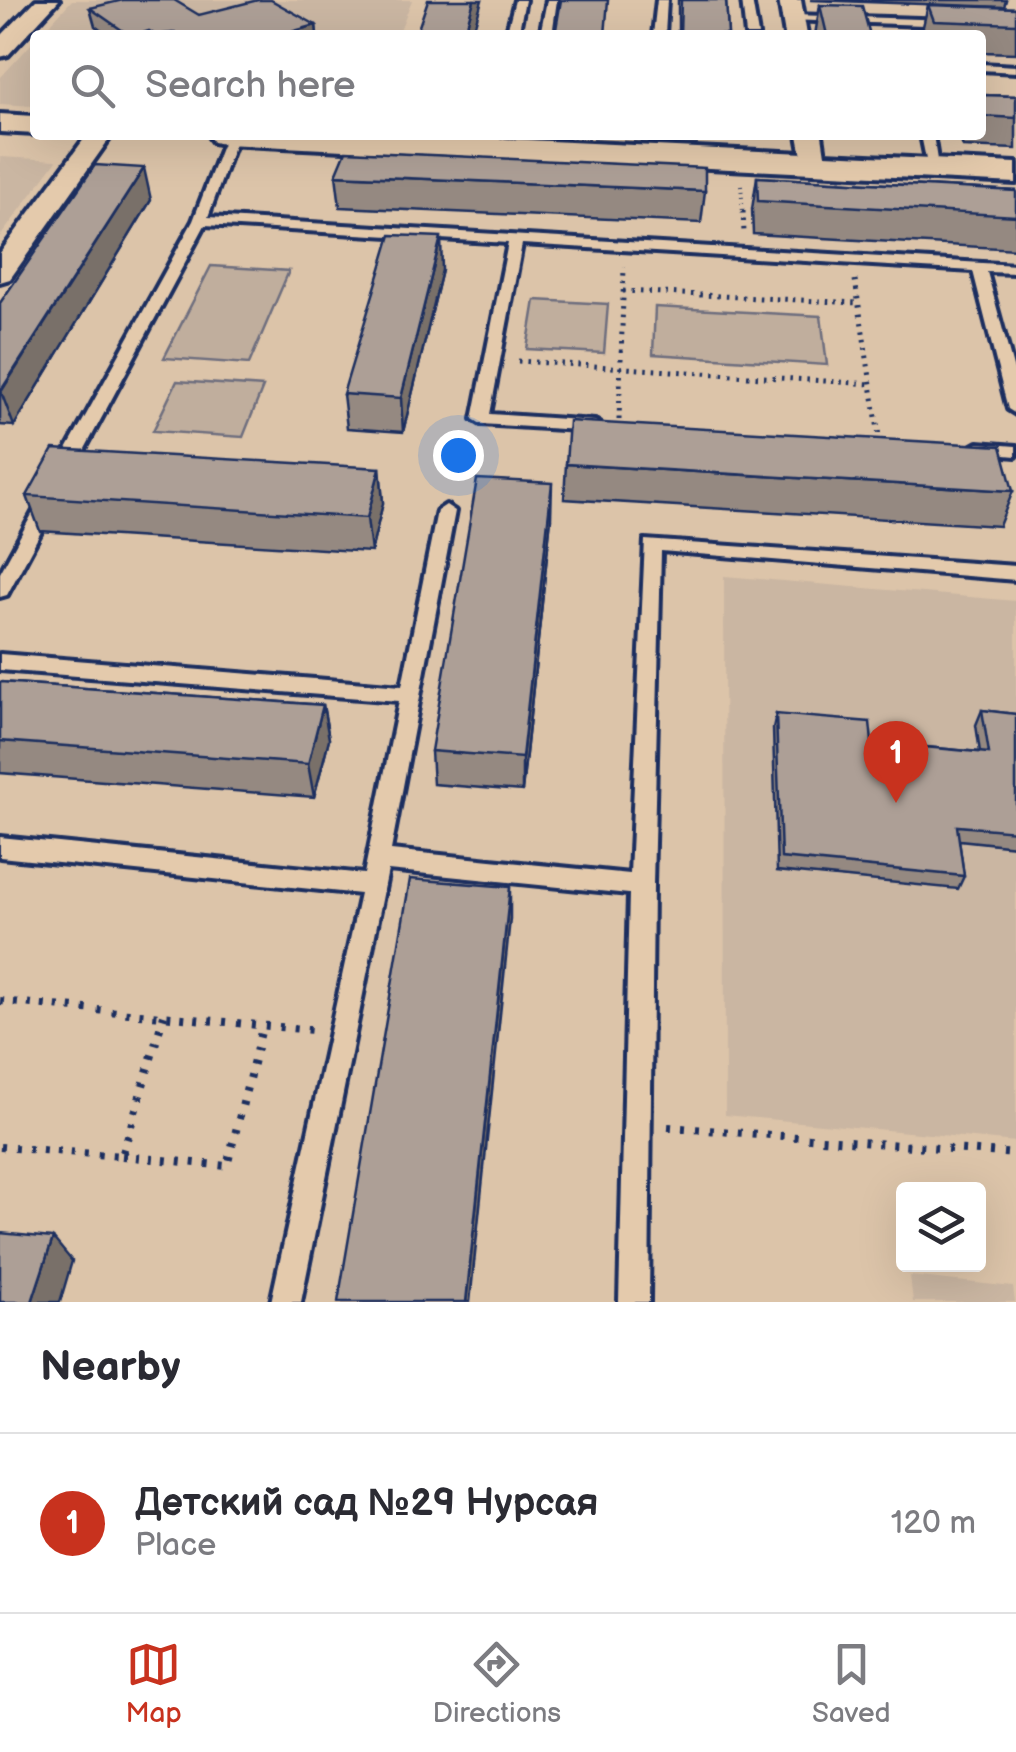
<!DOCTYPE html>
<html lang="en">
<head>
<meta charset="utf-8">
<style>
  body { margin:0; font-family:"Balsamiq Sans",sans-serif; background:#f2f2f3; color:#2b2b33 }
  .controls { position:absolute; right:30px; bottom:30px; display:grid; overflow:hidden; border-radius:10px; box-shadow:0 10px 40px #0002 }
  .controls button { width:90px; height:90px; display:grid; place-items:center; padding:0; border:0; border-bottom:2px solid #e1e1e2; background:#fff; color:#2b2b33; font:50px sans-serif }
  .you { position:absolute; left:458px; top:455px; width:35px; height:35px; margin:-25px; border:8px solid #fff; border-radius:50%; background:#1a73e8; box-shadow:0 0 0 15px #1a73e833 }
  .badge { display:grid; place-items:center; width:65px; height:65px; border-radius:50%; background:#c8321e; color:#fff; font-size:32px; font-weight:700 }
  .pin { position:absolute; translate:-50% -82px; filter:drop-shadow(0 2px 5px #0008) }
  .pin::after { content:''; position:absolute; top:52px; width:35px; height:30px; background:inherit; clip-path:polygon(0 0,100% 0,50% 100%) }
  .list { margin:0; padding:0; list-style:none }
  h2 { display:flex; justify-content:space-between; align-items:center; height:130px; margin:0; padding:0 40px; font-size:42px }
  h2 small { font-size:32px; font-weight:400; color:#7c7c81 }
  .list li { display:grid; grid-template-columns:65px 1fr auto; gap:30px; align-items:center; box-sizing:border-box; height:180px; padding:0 40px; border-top:2px solid #e1e1e2 }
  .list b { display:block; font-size:38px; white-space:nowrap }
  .list p { margin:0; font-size:32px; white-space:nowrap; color:#7c7c81 }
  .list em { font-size:32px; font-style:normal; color:#7c7c81 }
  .icon { flex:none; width:55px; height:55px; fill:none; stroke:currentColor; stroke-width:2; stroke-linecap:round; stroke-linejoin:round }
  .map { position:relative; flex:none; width:1016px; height:1302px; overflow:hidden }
  .search { position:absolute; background:#fff; box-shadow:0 10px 40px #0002; left:30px; right:30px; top:30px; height:110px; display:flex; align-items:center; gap:25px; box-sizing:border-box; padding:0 35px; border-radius:10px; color:#7c7c81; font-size:38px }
  .sheet { height:310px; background:#fff }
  nav { display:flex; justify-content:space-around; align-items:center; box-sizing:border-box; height:140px; border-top:2px solid #e1e1e2; background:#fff; font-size:28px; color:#7c7c81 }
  nav a { display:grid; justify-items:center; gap:5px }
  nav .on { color:#c8321e }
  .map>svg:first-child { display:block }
  .built { fill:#cab6a2 }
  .green { fill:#c0ae9d; stroke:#6e6e7e; stroke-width:2.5 }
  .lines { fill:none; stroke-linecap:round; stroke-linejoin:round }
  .service-casing { stroke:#1b2f5e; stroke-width:8 }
  .minor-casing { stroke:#1b2f5e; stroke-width:8 }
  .tertiary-casing { stroke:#1b2f5e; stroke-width:8 }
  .path-far2 { stroke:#1b2f5e; stroke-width:4; stroke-dasharray:1 5; stroke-linecap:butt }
  .path-far1 { stroke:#1b2f5e; stroke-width:5; stroke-dasharray:2.5 6; stroke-linecap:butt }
  .path { stroke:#1b2f5e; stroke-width:8; stroke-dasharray:4 10; stroke-linecap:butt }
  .service { fill:#e4caac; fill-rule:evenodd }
  .minor { fill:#e4caac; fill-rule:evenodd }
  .tertiary { fill:#e4caac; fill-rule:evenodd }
  .wall { fill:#958981; stroke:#1b2f5e; stroke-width:2.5 }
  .shaded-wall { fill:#796f69; stroke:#1b2f5e; stroke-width:2.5 }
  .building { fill:#ad9f96; stroke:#1b2f5e; stroke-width:2.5 }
</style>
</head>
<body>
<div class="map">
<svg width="1016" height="1302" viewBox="0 0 1016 1302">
  <rect width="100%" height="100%" fill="#dcc4a9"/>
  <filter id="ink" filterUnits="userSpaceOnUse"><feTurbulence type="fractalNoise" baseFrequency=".01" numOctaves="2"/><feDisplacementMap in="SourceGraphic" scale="20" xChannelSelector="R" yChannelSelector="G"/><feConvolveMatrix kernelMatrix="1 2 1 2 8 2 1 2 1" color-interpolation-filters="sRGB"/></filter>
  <g filter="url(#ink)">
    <g class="built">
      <polygon points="72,0 412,0 398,35 40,35"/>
      <polygon points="35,40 35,106 0,104 0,78"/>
      <polygon points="0,157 57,160 0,237"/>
      <polygon points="724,576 1016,601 1016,1142 725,1115"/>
      <polygon points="910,1276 1013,1287 1015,1302 913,1302"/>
    </g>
    <g class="green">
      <polygon points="211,266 289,271 249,364 164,358"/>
      <polygon points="535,300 608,304 604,353 527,349"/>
      <polygon points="655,307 821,316 827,365 653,354"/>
      <polygon points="177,381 263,387 243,437 153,431"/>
    </g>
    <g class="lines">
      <g class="service-casing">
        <g id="service">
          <polygon points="515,0 525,0 518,35 506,35"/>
          <polygon points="547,0 557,0 552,35 540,35"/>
          <polygon points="657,0 667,0 665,35 653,35"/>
          <polygon points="742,0 752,0 758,35 746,35"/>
          <polygon points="793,15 951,20 956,23 951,26 789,20 788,18"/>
          <polygon points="981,64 1016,66 1016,72 981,70"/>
          <polygon points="226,135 238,135 208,217 1016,265 1016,273 987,272 1016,378 1016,414 1008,409 973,271 522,244 490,414 595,421 603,426 595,431 481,424 473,419 508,243 205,225 72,473 63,479 57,477 54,473 193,221"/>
          <polygon points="921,135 933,135 939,172 928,169"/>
          <polygon points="978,443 1016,446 1016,456 972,452 969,448"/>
          <polygon points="50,492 59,498 7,595 0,597 0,573 41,498"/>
          <polygon points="446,505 455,511 391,850 630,874 645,540 1016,566 1016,580 661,551 653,885 649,1302 619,1302 629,894 388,870 301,1302 271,1302 360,894 0,857 0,837 364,874 399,701 0,670 0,654 402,686 437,511"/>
        </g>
      </g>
      <g class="minor-casing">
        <g id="minor">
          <polygon points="36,0 59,0 8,55 0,57 0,37"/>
          <polygon points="779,0 801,0 807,35 785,35"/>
          <polygon points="87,135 112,135 10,279 0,282 0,253"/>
          <polygon points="798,135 822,135 826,162 822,167 804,167"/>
        </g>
      </g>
      <g class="tertiary-casing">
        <g id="tertiary">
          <polygon points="0,114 35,116 35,134 0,132"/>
          <polygon points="208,135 421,135 1016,163 1016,183 224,144 213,142"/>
        </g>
      </g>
      <polyline class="path-far2" points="741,185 743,213"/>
      <g class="path-far1">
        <polyline points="743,211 744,233"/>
        <polyline points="855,280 880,443"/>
        <polyline points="623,291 858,303"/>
        <polyline points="518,361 871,384"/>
        <polyline points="619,420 624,267"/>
      </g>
      <g class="path">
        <polyline points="0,1001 312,1030"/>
        <polyline points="668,1127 1016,1154"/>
        <polyline points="0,1147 122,1156 164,1015"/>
        <polyline points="122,1156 227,1166 263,1024"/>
      </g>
      <use href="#service" class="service"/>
      <use href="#minor" class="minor"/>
      <use href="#tertiary" class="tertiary"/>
    </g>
    <g class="wall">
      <polygon points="678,0 726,0 728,35 678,35"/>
      <polygon points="810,0 1006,0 1004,7"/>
      <polygon points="820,5 870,35 815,35"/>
      <polygon points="928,5 1016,8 1016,53 981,52 981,35 921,35"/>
      <polygon points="90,8 199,15 316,25 317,35 107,35 95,26"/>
      <polygon points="981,95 1016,96 1016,149 963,147 959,135 981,135"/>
      <polygon points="844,135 897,135 896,137"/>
      <polygon points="336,175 705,191 701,223 340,207"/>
      <polygon points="757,177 1016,191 1016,249 753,234 752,209"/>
      <polygon points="151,200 14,426 0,425 0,303"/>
      <polygon points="442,270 403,432 347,428 343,394"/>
      <polygon points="566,464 1013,491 999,526 564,499"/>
      <polygon points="380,468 383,503 371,552 40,531 27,496"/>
      <polygon points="551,518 522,791 433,784 431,751"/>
      <polygon points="0,682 323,705 329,739 314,797 0,773"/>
      <polygon points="982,710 1016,714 1016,846 959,840 964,876 958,889 777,871 773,728 776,714 872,742 980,752 976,725"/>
    </g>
    <g class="shaded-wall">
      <polygon points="474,0 482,0 472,35 464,35"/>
      <polygon points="316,25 317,35 280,35"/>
      <polygon points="144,168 151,200 14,426 1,392"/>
      <polygon points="441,237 442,270 403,432 401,398"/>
      <polygon points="380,468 383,503 371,552 367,518"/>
      <polygon points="552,483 551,518 522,791 522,758"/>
      <polygon points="323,705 329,739 314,797 308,764"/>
      <polygon points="510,887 510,919 470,1302 466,1302"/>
      <polygon points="53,1238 72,1261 60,1302 32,1302"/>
    </g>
    <g class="building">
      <polygon points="123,0 174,0 199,15 258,0 271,0 316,25 280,35 212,35 172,33 155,35 149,31 137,35 129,35 90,8"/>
      <polygon points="428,0 474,0 464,35 416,35"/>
      <polygon points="561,0 608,0 605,35 555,35"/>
      <polygon points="681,0 726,0 728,35 680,35"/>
      <polygon points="820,5 862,6 870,35 827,35"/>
      <polygon points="928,5 1016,8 1016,24 934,21"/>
      <polygon points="981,95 1016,96 1016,118 981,116"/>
      <polygon points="346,151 705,168 705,191 336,175"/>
      <polygon points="95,165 144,168 0,392 0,303"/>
      <polygon points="757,177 1016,191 1016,216 758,201"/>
      <polygon points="391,235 441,237 401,398 343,394"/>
      <polygon points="569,421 1001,446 1013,491 566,464"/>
      <polygon points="53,449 380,468 367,518 27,496"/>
      <polygon points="477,479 552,483 522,758 431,751"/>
      <polygon points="0,682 323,705 308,764 0,741"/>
      <polygon points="982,710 1016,714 1016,831 957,826 964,876 781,858 776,714 870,722 872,742 989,753"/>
      <polygon points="410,879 510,887 466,1302 338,1302"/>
      <polygon points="0,1233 53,1238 32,1302 0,1302"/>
    </g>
  </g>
</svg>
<div class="controls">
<button><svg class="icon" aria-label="layers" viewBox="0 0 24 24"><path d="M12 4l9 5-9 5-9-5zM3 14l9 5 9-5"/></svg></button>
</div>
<div class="you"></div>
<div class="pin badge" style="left:896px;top:803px">1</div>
<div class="search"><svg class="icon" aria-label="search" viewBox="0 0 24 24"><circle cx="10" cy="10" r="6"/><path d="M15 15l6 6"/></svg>Search here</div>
</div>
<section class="sheet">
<h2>Nearby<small></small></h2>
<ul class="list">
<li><span class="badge">1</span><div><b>Детский сад №29 Нурсая</b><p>Place</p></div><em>120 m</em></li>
</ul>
</section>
<nav>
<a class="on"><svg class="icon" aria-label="map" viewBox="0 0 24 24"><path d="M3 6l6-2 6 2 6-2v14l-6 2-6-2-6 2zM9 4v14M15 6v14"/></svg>Map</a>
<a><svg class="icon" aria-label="directions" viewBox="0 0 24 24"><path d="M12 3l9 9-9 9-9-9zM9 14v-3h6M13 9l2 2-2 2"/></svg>Directions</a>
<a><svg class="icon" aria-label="saved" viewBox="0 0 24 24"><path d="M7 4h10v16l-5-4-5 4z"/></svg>Saved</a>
</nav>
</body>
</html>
